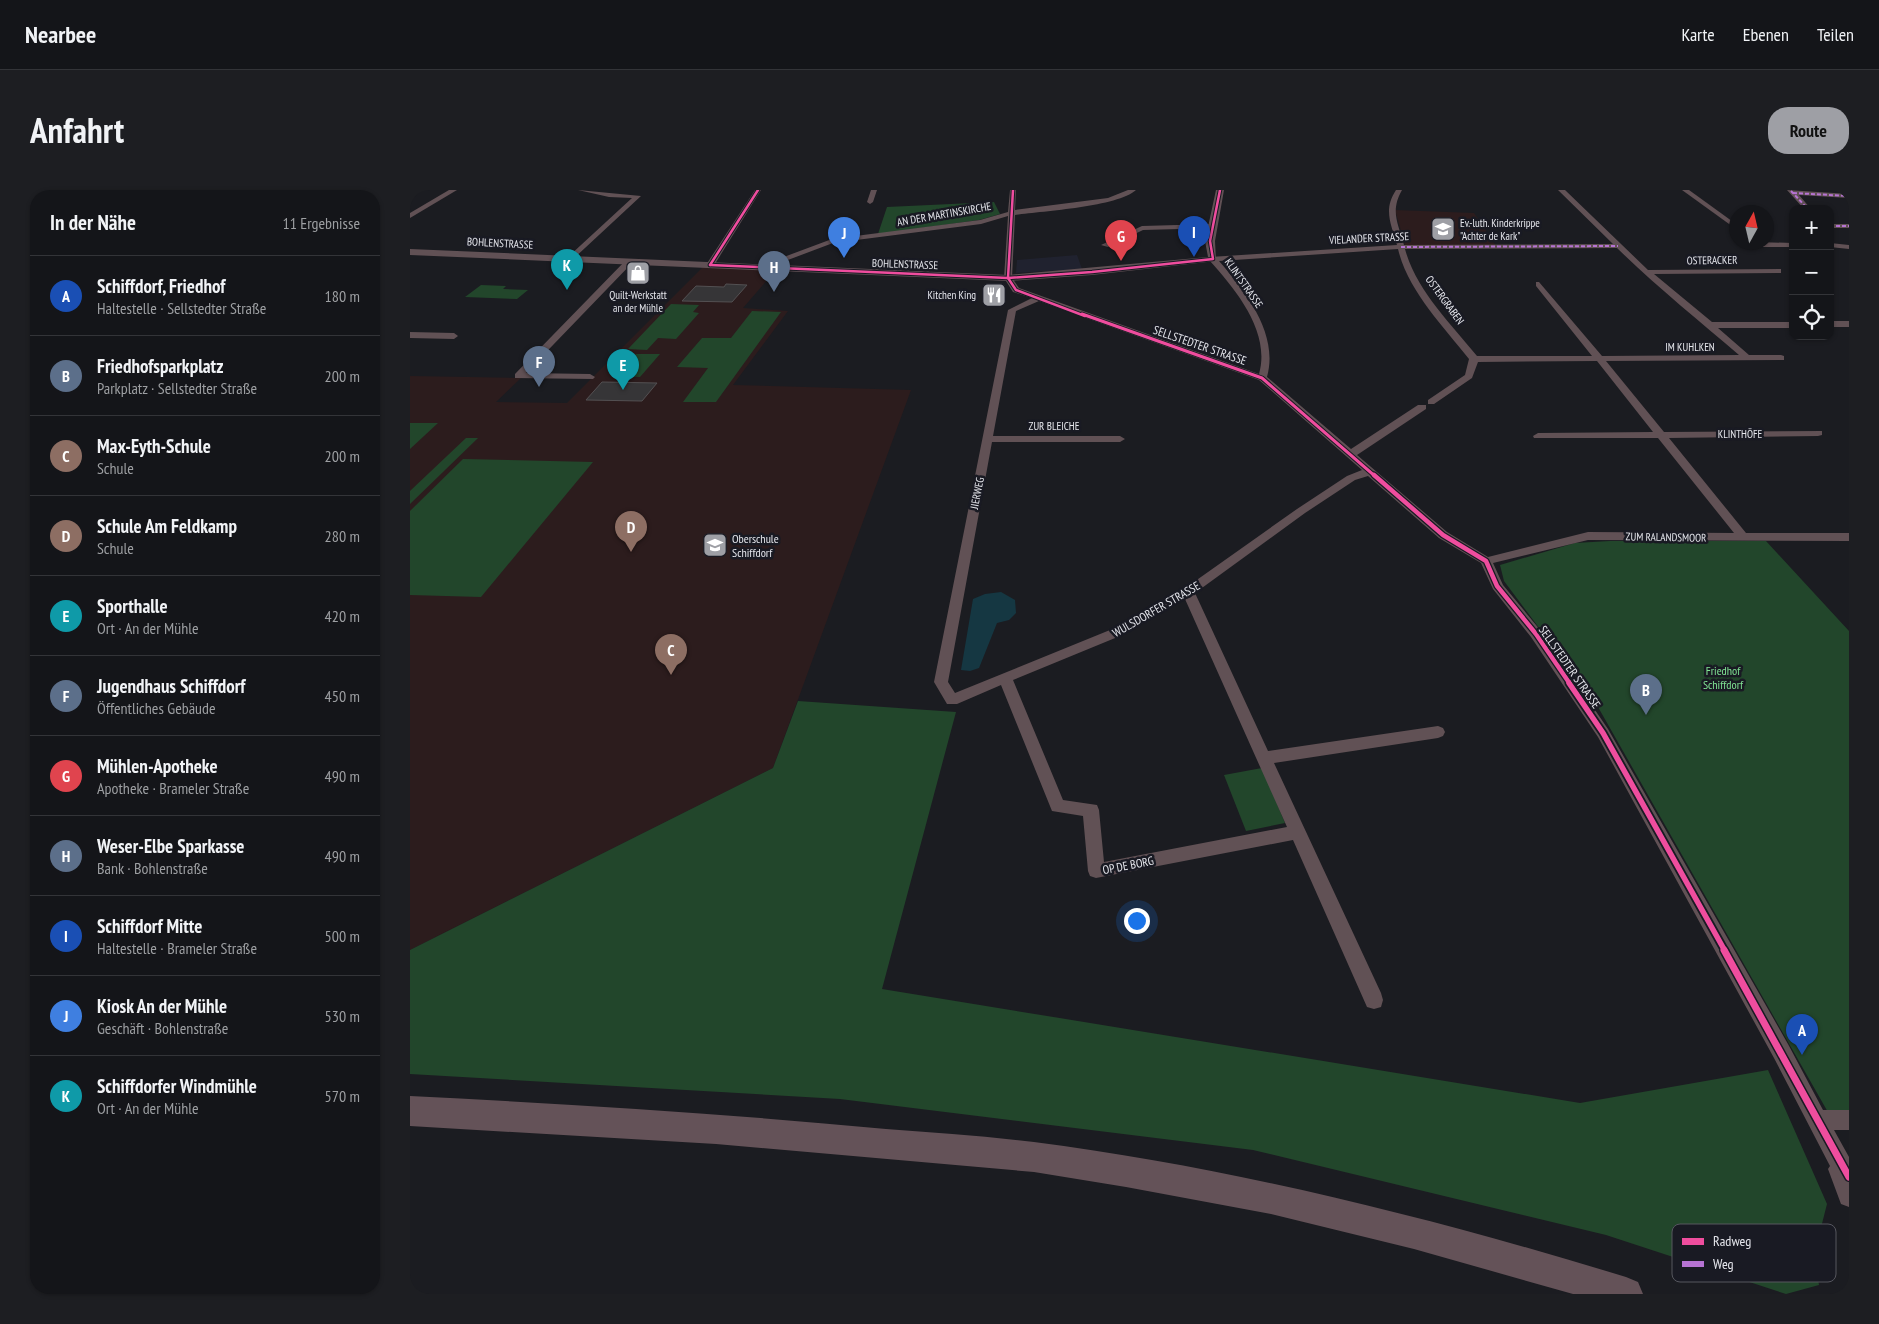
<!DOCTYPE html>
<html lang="de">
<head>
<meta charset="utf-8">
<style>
  body { margin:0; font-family:"PT Sans Narrow",sans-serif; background:#1d1e22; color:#f1f3f6 }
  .controls { position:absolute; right:15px; top:15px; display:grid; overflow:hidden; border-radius:10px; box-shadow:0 1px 4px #0004 }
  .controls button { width:45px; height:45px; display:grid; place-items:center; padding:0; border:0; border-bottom:1px solid #333438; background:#141519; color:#f1f3f6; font:25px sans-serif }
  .compass { position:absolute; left:1319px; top:15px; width:45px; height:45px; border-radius:50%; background:#141519; box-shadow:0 1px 4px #0004; rotate:8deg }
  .you { position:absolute; left:726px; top:730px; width:18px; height:18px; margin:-12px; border:4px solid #fff; border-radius:50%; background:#1a73e8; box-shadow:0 0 0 8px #1a73e833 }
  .badge { display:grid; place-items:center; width:32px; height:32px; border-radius:50%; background:#9e9fa5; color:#fff; font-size:16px; font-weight:700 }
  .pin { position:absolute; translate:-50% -41px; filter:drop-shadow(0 1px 2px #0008) }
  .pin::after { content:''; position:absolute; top:26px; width:18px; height:15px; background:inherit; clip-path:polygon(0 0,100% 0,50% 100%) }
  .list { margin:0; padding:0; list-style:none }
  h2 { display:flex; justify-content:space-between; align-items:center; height:65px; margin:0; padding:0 20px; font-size:21px }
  h2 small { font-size:16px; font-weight:400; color:#9d9fa2 }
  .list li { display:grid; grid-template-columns:32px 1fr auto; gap:15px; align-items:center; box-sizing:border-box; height:80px; padding:0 20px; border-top:1px solid #333438 }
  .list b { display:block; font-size:19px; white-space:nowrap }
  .list p { margin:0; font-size:16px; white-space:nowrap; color:#9d9fa2 }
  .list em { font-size:16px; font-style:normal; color:#9d9fa2 }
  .icon { flex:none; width:28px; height:28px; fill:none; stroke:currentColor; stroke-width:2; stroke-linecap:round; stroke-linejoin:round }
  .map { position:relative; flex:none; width:1439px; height:1104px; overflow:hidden; border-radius:20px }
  header { display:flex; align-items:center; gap:30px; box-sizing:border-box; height:70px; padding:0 25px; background:#141519; border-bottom:1px solid #333438 }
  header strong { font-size:24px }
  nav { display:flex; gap:28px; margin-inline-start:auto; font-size:18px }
  .intro { display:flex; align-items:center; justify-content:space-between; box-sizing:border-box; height:120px; padding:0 30px }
  h1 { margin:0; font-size:35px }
  .button { padding:12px 22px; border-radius:20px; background:#9e9fa5; color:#111; font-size:18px; font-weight:700 }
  main { display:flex; gap:30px; padding:0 30px }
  aside { flex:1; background:#141519; border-radius:20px; box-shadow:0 1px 4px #0004 }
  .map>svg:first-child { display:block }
  .built { fill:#20222f }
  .education { fill:#2c1c1d }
  .green { fill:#22462b }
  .water { fill:#153742 }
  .building { fill:#363537; stroke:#535052 }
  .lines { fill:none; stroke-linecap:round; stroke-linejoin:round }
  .minor { fill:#615155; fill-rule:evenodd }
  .tertiary { fill:#615155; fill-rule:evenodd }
  .secondary { fill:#645258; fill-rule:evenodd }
  .quiet { stroke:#b673d3; stroke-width:2; stroke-dasharray:4 2; stroke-linecap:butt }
  .cycleway-far4-casing { stroke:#191a23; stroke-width:4.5 }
  .cycleway-far3-casing { stroke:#191a23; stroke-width:5 }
  .cycleway-far2-casing { stroke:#191a23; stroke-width:7 }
  .cycleway-far1-casing { stroke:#191a23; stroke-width:9 }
  .cycleway-casing { stroke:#191a23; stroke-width:10 }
  .cycleway-far4 { stroke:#ef4d9e; stroke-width:2.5 }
  .cycleway-far3 { stroke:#ef4d9e; stroke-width:3 }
  .cycleway-far2 { stroke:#ef4d9e; stroke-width:4.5 }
  .cycleway-far1 { stroke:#ef4d9e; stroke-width:5.5 }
  .cycleway { stroke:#ef4d9e; stroke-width:7 }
  .labels { text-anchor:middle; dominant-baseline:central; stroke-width:5; stroke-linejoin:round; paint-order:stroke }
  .far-street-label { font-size:11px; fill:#e5e6ec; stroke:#191a23 }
  .far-poi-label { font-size:11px; fill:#e5e6ec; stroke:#191a23; text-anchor:start }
  .street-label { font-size:12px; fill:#e5e6ec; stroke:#191a23 }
  .poi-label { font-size:12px; fill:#e5e6ec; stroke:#191a23; text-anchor:start }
  .park-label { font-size:12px; fill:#81e594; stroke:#191a23 }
  .key { fill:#191a23; stroke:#56575f; stroke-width:1 }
  .key-label { font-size:14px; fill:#e5e6ec }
</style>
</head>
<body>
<header>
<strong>Nearbee</strong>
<nav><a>Karte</a><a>Ebenen</a><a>Teilen</a></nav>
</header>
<div class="intro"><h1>Anfahrt</h1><a class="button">Route</a></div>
<main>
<aside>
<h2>In der Nähe<small>11 Ergebnisse</small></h2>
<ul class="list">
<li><span class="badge" style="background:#1a4fb4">A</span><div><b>Schiffdorf, Friedhof</b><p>Haltestelle · Sellstedter Straße</p></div><em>180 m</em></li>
<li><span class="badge" style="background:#5c6f8a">B</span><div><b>Friedhofsparkplatz</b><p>Parkplatz · Sellstedter Straße</p></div><em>200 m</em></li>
<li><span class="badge" style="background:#8d6e63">C</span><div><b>Max-Eyth-Schule</b><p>Schule</p></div><em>200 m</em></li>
<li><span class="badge" style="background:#8d6e63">D</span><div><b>Schule Am Feldkamp</b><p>Schule</p></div><em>280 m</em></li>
<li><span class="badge" style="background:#0f9aa8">E</span><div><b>Sporthalle</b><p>Ort · An der Mühle</p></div><em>420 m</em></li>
<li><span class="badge" style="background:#5c6f8a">F</span><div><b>Jugendhaus Schiffdorf</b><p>Öffentliches Gebäude</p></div><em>450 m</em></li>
<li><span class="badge" style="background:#e0444e">G</span><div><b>Mühlen-Apotheke</b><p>Apotheke · Brameler Straße</p></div><em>490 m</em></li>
<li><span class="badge" style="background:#5c6f8a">H</span><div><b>Weser-Elbe Sparkasse</b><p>Bank · Bohlenstraße</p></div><em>490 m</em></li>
<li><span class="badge" style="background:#1a4fb4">I</span><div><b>Schiffdorf Mitte</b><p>Haltestelle · Brameler Straße</p></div><em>500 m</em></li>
<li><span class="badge" style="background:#3f7fe0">J</span><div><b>Kiosk An der Mühle</b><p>Geschäft · Bohlenstraße</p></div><em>530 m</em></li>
<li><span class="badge" style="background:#0f9aa8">K</span><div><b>Schiffdorfer Windmühle</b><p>Ort · An der Mühle</p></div><em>570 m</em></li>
</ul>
</aside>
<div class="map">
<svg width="1439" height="1104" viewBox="0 0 1439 1104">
  <rect width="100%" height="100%" fill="#1b1c21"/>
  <polygon class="built" points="667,65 672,79 606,83 607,70"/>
  <g class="education">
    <polygon points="985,20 1064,23 1086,56 995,55"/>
    <polygon points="293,77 366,80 333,118 378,121 323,195 501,200 363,578 0,760 0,186 111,188 86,212 157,213"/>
  </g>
  <g class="green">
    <polygon points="584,12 590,24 569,30 468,44 477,17"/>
    <polygon points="71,95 96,96 93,99 118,100 107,109 55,107"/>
    <polygon points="261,114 289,115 283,122 289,123 266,149 248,148 237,160 218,159"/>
    <polygon points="342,121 371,122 306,212 273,212 298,178 267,177 292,148 321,148"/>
    <polygon points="226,164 250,164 230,187 205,186"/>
    <polygon points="0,233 28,233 0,259"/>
    <polygon points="56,248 68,248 0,314 0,301"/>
    <polygon points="53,269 183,272 71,407 0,405 0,321"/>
    <polygon points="1200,351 1356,351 1439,441 1439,924 1419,924 1188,517 1094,391 1090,375 1165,353"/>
    <polygon points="388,511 546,522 472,799 1170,913 1358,880 1417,1014 1404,1065 1409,1095 1376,1104 1196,1045 843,960 430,909 0,884 0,760 363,578"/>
    <polygon points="852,578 875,633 836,641 814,585"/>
  </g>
  <polygon class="water" points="591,402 605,410 606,423 599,430 587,433 569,478 560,481 551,480 563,409 575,404"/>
  <g class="building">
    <polygon points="316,94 337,95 322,112 272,111 286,96 314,97"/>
    <polygon points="192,192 247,193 232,211 176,210"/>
  </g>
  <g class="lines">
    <g class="minor">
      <polygon points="39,0 47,0 0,28 0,23"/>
      <polygon points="168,0 231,6 161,71 157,69 158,67 222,8 199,7"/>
      <polygon points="345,0 351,0 303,77 297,77 296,75"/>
      <polygon points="461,0 467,0 463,12 460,14 457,12"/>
      <path d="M600,0h6l-1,20 93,-12 20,-8h8c-19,17 -93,21 -121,25l-3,63 7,10 240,86c12,-42 -23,-84 -49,-113v-4l187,-12c-6,-22 -14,-35 -1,-55h6c-12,21 -4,33 2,55l209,-1 -55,-54h7l83,80 133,-1v4h-3l-124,1 58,48h81v6h-75l31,27h32l3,1v4l-178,1 58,71 158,-1v4l-4,1 -149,2 77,95h103v8l-261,-1 -95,23 10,22 38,46 67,98 180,315 35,66h26v20h-15l15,27v50l-8,-3 -13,-35 2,-3 -56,-108 -176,-321 -67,-100 -38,-48 -12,-26 -42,-25 -71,-62 -13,4 -50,33 -110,80 73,158 170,-25 5,2 2,4 -2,4 -5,2 -164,25 107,230 2,7 -2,7 -7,2 -7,-2 -74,-167 -197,38 -6,-2 -2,-5 -5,-55 -31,-5 -51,-126 -44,19h-10l-13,-22 74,-372 24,-12 -19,-6 -9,-14 4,-62 -27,8 -148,19 -69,26 -7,-2 75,-28 148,-19 28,-8zM1207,58c39,38 81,72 122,107l-137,1 -63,-74h-3v4l56,70h-115c-26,-32 -61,-66 -72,-107zM988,59c10,42 45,77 71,110l-4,16 -37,25v4h6l38,-26 6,-16 119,-1 56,71 -115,1 -5,3 1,2h124l76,95 -146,-1 -100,25 -41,-25 -90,-77 69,-46v-4h-8l-67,44 -84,-72c12,-43 -21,-85 -48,-116zM629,111l220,79 103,90 -15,6 -50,33 -113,80 -74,41 -155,63 -7,-11 44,-240h128l5,-3 -5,-3h-127l23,-125zM775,409l102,228 -183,35 -5,-52 -2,-5 -34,-5 -50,-120 107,-44z"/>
      <polygon points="1272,0 1279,0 1326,34 1326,39"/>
      <polygon points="1377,0 1439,4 1439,8 1389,5 1401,19 1394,19"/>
      <polygon points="803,34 806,38 733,40 698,57 691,55 732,36"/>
      <rect x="1420" y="34" width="19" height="4"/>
      <polygon points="1346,52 1383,53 1383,57 1353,57"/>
      <polygon points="1420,53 1439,55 1439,59 1420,57"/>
      <polygon points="217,69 224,71 116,183 180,184 185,187 183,189 105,188 105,184"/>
      <rect x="1420" y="131" width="19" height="6"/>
      <polygon points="0,142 44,143 48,146 44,149 0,148"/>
    </g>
    <polygon class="tertiary" points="806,0 814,0 805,51 806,71 682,85 598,91 0,65 0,59 598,85 798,67 795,51"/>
    <path class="secondary" d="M0,906c159,8 318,18 476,33 50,4 99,7 148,13 201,26 399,76 592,135l12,5 5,12h-70l-159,-45 -143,-35 -145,-27 -92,-15 -318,-28 -306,-18z"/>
    <g class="quiet">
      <polyline points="1381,1 1398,19"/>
      <polyline points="1383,3 1439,6"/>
      <polyline points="1420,36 1439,36"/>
      <polyline points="991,57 1208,56"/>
    </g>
    <g class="cycleway-far4-casing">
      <g id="cycleway-far4">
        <polyline points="300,75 598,88 682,82 803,69 800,51 810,0"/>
        <polyline points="300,75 348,0"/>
        <polyline points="598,88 606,100 675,126"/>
        <polyline points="598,88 603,0"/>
      </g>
    </g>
    <g class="cycleway-far3-casing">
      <polyline id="cycleway-far3" points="672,124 852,188 966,287"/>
    </g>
    <g class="cycleway-far2-casing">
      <polyline id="cycleway-far2" points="964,285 1033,345 1076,371 1087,396 1126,444 1160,494"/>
    </g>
    <g class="cycleway-far1-casing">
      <polyline id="cycleway-far1" points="1159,493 1193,543 1315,761"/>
    </g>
    <g class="cycleway-casing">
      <polyline id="cycleway" points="1314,760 1439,987"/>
    </g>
    <use href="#cycleway-far4" class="cycleway-far4"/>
    <use href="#cycleway-far3" class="cycleway-far3"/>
    <use href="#cycleway-far2" class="cycleway-far2"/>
    <use href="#cycleway-far1" class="cycleway-far1"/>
    <use href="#cycleway" class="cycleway"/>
  </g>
  <defs>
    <g id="school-square" transform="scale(1.25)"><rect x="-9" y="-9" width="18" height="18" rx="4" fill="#9e9fa5" stroke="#191a23"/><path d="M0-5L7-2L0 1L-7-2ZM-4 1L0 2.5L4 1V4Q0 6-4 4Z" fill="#fff"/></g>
    <g id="shop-square" transform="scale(1.25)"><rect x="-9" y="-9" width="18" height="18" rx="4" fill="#9e9fa5" stroke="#191a23"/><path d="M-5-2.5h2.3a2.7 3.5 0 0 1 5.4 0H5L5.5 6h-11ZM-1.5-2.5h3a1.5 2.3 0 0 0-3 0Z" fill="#fff"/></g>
    <g id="restaurant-square" transform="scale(1.25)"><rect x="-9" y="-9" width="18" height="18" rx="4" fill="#9e9fa5" stroke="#191a23"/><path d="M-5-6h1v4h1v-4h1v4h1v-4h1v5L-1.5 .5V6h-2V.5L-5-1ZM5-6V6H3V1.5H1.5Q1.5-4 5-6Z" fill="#fff"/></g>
  </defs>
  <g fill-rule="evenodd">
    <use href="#school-square" x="1033" y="39"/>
    <use href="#shop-square" x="228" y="83"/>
    <use href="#restaurant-square" x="584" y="105"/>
    <use href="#school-square" x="305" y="355"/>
  </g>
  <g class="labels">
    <g class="far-street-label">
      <text transform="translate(534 24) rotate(-10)">AN DER MARTINSKIRCHE</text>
      <text transform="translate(959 48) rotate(-3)">VIELANDER STRASSE</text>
      <text transform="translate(90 53) rotate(3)">BOHLENSTRASSE</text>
      <text transform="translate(1302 70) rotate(-1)">OSTERACKER</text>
      <text transform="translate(495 74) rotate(2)">BOHLENSTRASSE</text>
      <text transform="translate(834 93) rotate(55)">KLINTSTRASSE</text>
      <text transform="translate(1035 110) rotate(54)">OSTERGRABEN</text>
      <text x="1280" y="157">IM KUHLKEN</text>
      <text x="644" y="236">ZUR BLEICHE</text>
      <text x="1330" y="244">KLINTHÖFE</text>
      <text transform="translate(567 303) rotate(-79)">JIERWEG</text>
      <text transform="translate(1256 347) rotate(1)">ZUM RALANDSMOOR</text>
    </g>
    <g class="far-poi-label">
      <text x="1050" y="33">Ev.-luth. Kinderkrippe<tspan x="1050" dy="13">"Achter de Kark"</tspan></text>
      <text x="228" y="105" text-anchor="middle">Quilt-Werkstatt<tspan x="228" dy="13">an der Mühle</tspan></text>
      <text x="566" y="105" text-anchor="end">Kitchen King</text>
    </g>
    <g class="street-label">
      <text transform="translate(790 155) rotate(19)">SELLSTEDTER STRASSE</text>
      <text transform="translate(746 419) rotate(-30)">WULSDORFER STRASSE</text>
      <text transform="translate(1160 477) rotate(55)">SELLSTEDTER STRASSE</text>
      <text transform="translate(718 675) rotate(-11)">OP DE BORG</text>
    </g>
    <g class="poi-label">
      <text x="322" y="348">Oberschule<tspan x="322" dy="14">Schiffdorf</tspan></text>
    </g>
    <g class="park-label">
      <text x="1313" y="480">Friedhof<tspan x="1313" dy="14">Schiffdorf</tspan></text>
    </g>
  </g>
  <rect x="1262" y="1034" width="164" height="58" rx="8" class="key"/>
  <rect x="1272" y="1048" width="22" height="7" fill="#ef4d9e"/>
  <rect x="1272" y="1071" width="22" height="6" fill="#b673d3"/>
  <g class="key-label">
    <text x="1303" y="1056">Radweg</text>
    <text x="1303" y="1079">Weg</text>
  </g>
</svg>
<div class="controls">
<button>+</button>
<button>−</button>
<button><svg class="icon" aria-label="locate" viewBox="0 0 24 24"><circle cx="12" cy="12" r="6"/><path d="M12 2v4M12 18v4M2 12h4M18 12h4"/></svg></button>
</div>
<svg class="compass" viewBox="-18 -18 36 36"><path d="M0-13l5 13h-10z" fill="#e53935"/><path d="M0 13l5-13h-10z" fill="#9d9fa2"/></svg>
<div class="you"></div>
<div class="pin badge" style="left:1392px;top:865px;background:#1a4fb4">A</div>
<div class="pin badge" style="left:1236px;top:525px;background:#5c6f8a">B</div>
<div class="pin badge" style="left:261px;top:485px;background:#8d6e63">C</div>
<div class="pin badge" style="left:221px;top:362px;background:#8d6e63">D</div>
<div class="pin badge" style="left:213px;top:200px;background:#0f9aa8">E</div>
<div class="pin badge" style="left:129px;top:197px;background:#5c6f8a">F</div>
<div class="pin badge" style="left:711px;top:71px;background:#e0444e">G</div>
<div class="pin badge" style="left:364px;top:102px;background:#5c6f8a">H</div>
<div class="pin badge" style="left:784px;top:67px;background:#1a4fb4">I</div>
<div class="pin badge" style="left:434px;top:68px;background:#3f7fe0">J</div>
<div class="pin badge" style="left:157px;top:100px;background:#0f9aa8">K</div>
</div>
</main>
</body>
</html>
